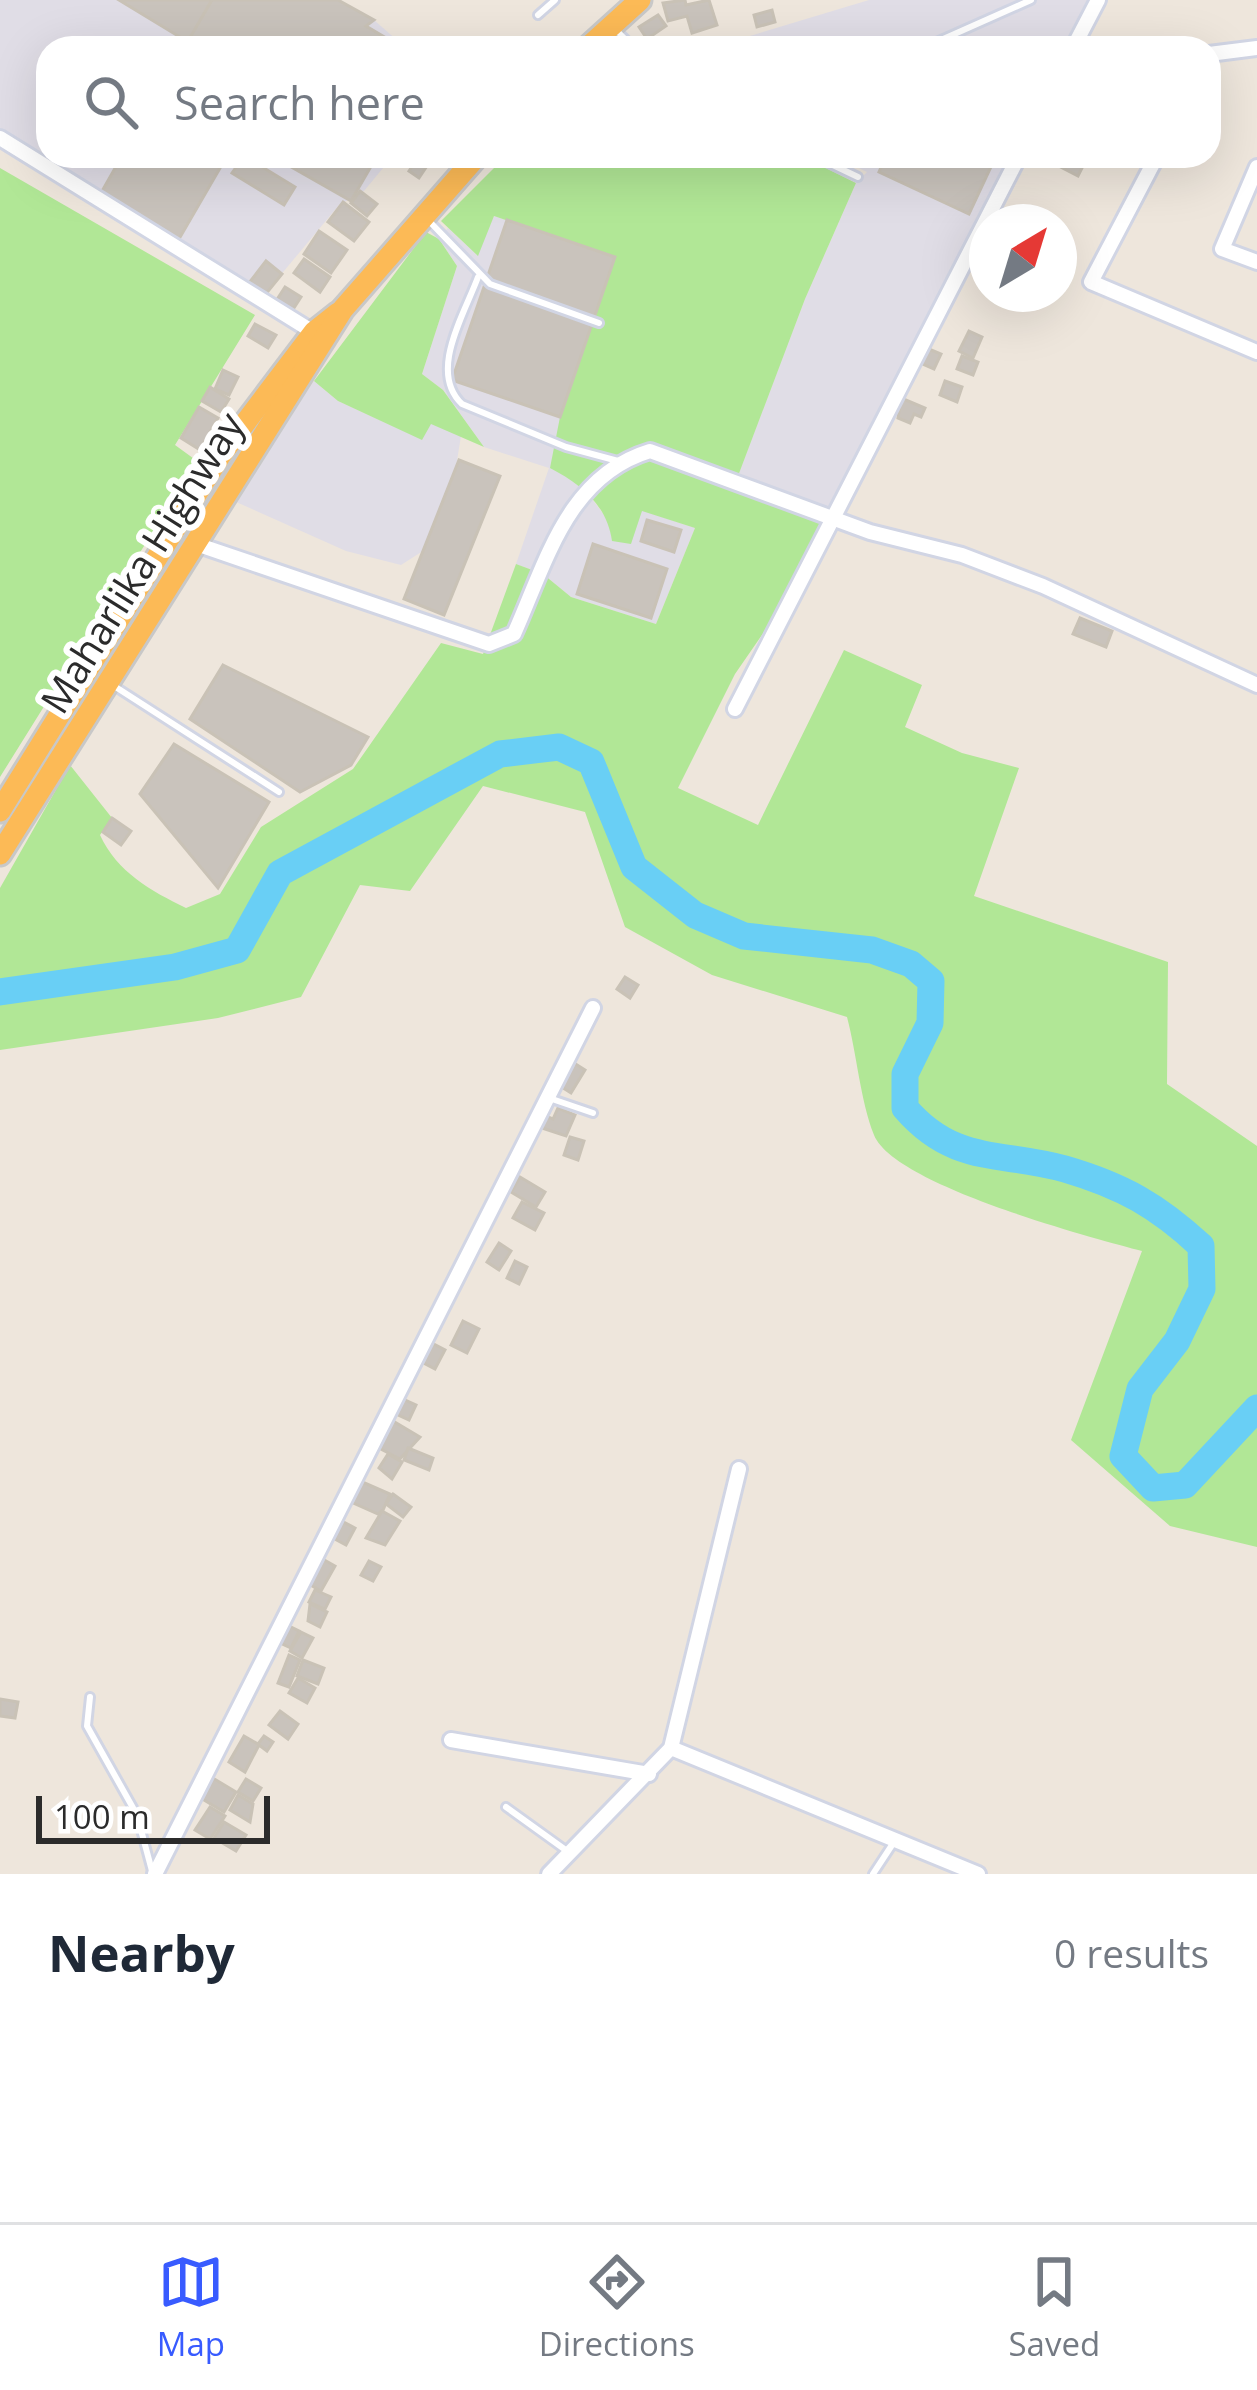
<!DOCTYPE html>
<html lang="en">
<head>
<meta charset="utf-8">
<style>
  body { margin:0; font-family:"Open Sans",sans-serif; background:#f6f6f7; color:#1f2937 }
  .compass { position:absolute; left:969px; top:204px; width:108px; height:108px; border-radius:50%; background:#fff; box-shadow:0 12px 48px #0002; rotate:38deg }
  .scale { position:absolute; left:36px; bottom:30px; width:234px; box-sizing:border-box; padding-left:12px; border:6px solid #2b2b2b; border-top:0; font-size:33px; line-height:42px; white-space:nowrap; color:#2b2b2b; -webkit-text-stroke:9px #fff; paint-order:stroke }
  .list { margin:0; padding:0; list-style:none }
  h2 { display:flex; justify-content:space-between; align-items:center; height:156px; margin:0; padding:0 48px; font-size:51px }
  h2 small { font-size:39px; font-weight:400; color:#747a83 }
  .icon { flex:none; width:66px; height:66px; fill:none; stroke:currentColor; stroke-width:2; stroke-linecap:round; stroke-linejoin:round }
  .map { position:relative; flex:none; width:1257px; height:1874px; overflow:hidden }
  .search { position:absolute; background:#fff; box-shadow:0 12px 48px #0002; left:36px; right:36px; top:36px; height:132px; display:flex; align-items:center; gap:30px; box-sizing:border-box; padding:0 42px; border-radius:36px; color:#747a83; font-size:45px }
  .sheet { height:348px; background:#fff }
  nav { display:flex; justify-content:space-around; align-items:center; box-sizing:border-box; height:168px; border-top:3px solid #e0e1e3; background:#fff; font-size:33px; color:#747a83 }
  nav a { display:grid; justify-items:center; gap:6px }
  nav .on { color:#385bff }
  .map>svg:first-child { display:block }
  .industrial { fill:#e0dde6 }
  .green { fill:#b1e796 }
  .lines { fill:none; stroke-linecap:round; stroke-linejoin:round }
  .river { stroke:#69cff5; stroke-width:27 }
  .building { fill:#c9c3bc; stroke:#c9c2b6; stroke-width:3 }
  .service-casing { stroke:#d1d5e4; stroke-width:12 }
  .minor-casing { stroke:#d1d5e4; stroke-width:20 }
  .trunk-casing { stroke:#c8c8c8; stroke-width:27 }
  .service { stroke:#fff; stroke-width:6 }
  .minor { stroke:#fff; stroke-width:14 }
  .trunk { stroke:#fcba56; stroke-width:21 }
  .labels { text-anchor:middle; dominant-baseline:central; stroke-width:12; stroke-linejoin:round; paint-order:stroke }
  .street-label { font-size:39px; fill:#2b2b2b; stroke:#fff }
</style>
</head>
<body>
<div class="map">
<svg width="1257" height="1874" viewBox="0 0 1257 1874">
  <rect width="100%" height="100%" fill="#eee6dc"/>
  <g class="industrial">
    <polygon points="0,0 338,0 374,20 406,48 48,48 48,156 393,156 364,191 339,205 264,295 104,191 0,133"/>
    <polygon points="869,0 1096,0 1072,48 710,48"/>
    <polygon points="834,156 1017,156 836,512 739,473 805,299 856,183 867,172"/>
    <polygon points="494,216 615,257 560,417 581,484 610,523 641,510 695,528 656,624 571,597 543,574 516,564 549,468 484,447 443,390 422,374 457,266 439,239 448,228 477,255"/>
    <polygon points="314,381 338,401 421,439 430,423 461,436 452,491 426,549 401,565 346,551 234,501 264,447"/>
  </g>
  <g class="green">
    <path d="M506,156h296l54,27 -51,116 -70,185 92,34 -30,66 -62,90 -57,114 80,37 86,-175 78,35 -17,42 57,26 57,15 -45,128 194,66 -1,122 90,62v401l-87,-21 -99,-86 71,-189c-53,-14 -248,-66 -268,-116 -14,-36 -17,-80 -27,-118l-135,-42 -87,-48 -40,-115 -102,-26 -73,105 -50,-6 -59,112 -83,21 -218,32v-162l70,-123 42,53 -12,17c17,37 51,56 86,73l34,-14 41,-67 92,-58 88,-126 42,11 33,-90 27,10 28,23 85,27 39,-96 -53,-17 -11,33 -19,-3c-5,-36 -31,-57 -62,-73l10,-51 54,-159 -120,-42 -16,40 -37,-35z"/>
    <polygon points="0,168 255,315 175,445 197,461 0,777"/>
    <polygon points="426,232 439,239 457,266 422,374 443,390 484,447 431,424 422,440 338,401 314,381"/>
  </g>
  <g class="lines">
    <path class="river" d="M0,992l175,-25 62,-17 43,-77 220,-119 59,-7 32,15 43,105 61,48 49,21 128,14 39,14 20,17 -1,42 -25,51v34c49,57 95,43 160,61 58,17 93,37 136,77l1,43 -25,52 -37,48 -17,67 30,32 32,-3 72,-77"/>
  </g>
  <g class="building">
    <polygon points="119,0 212,0 188,42"/>
    <polygon points="212,0 338,0 374,20 366,26 403,48 184,48"/>
    <polygon points="685,0 686,5 709,0 717,25 692,33 687,16 668,21 663,3"/>
    <polygon points="772,10 775,22 757,27 754,15"/>
    <polygon points="658,15 666,26 647,39 639,27"/>
    <polygon points="122,156 227,156 179,239 101,193"/>
    <polygon points="244,156 295,187 284,205 232,173"/>
    <polygon points="272,156 377,156 351,201"/>
    <polygon points="419,156 429,163 419,178 409,171"/>
    <polygon points="886,156 996,156 969,214 879,172"/>
    <polygon points="1059,156 1086,160 1078,176 1055,164"/>
    <polygon points="360,191 377,204 367,216 351,203"/>
    <polygon points="343,202 369,222 354,241 328,222"/>
    <polygon points="507,220 615,257 560,417 452,380"/>
    <polygon points="319,231 347,250 331,273 304,254"/>
    <polygon points="304,259 330,277 320,292 294,273"/>
    <polygon points="266,261 282,274 265,295 249,283"/>
    <polygon points="285,287 301,297 292,311 276,301"/>
    <polygon points="255,324 276,335 268,348 248,336"/>
    <polygon points="969,331 982,337 973,358 959,351"/>
    <polygon points="924,347 941,354 934,369 918,362"/>
    <polygon points="962,356 978,362 973,375 957,369"/>
    <polygon points="223,370 238,377 229,395 215,389"/>
    <polygon points="945,381 962,387 957,402 940,395"/>
    <polygon points="210,387 229,399 221,412 202,401"/>
    <polygon points="901,398 925,408 921,417 914,414 910,423 898,418"/>
    <polygon points="199,407 218,418 200,450 181,438"/>
    <polygon points="459,460 500,476 444,615 404,599"/>
    <polygon points="647,520 681,530 674,552 641,541"/>
    <polygon points="593,544 667,569 651,618 577,594"/>
    <polygon points="1080,618 1112,631 1106,647 1073,634"/>
    <polygon points="223,665 368,737 351,765 300,792 190,719"/>
    <polygon points="174,744 269,802 218,888 140,794"/>
    <polygon points="112,818 131,831 121,845 103,832"/>
    <polygon points="625,977 638,985 630,998 617,989"/>
    <polygon points="574,1063 585,1070 571,1093 560,1086"/>
    <polygon points="558,1108 575,1115 566,1136 536,1126 542,1114 553,1119"/>
    <polygon points="570,1137 584,1141 578,1160 564,1155"/>
    <polygon points="520,1177 545,1192 536,1207 511,1192"/>
    <polygon points="522,1202 544,1213 535,1230 513,1218"/>
    <polygon points="499,1243 511,1251 499,1270 487,1262"/>
    <polygon points="515,1261 527,1267 519,1284 507,1278"/>
    <polygon points="463,1321 479,1329 467,1353 451,1345"/>
    <polygon points="428,1341 445,1350 435,1369 418,1360"/>
    <polygon points="403,1399 416,1405 409,1420 396,1414"/>
    <polygon points="388,1418 420,1437 400,1459 377,1447"/>
    <polygon points="408,1448 433,1458 429,1470 404,1460"/>
    <polygon points="388,1454 402,1462 392,1479 379,1468"/>
    <polygon points="360,1481 390,1494 383,1510 378,1514 351,1502"/>
    <polygon points="393,1494 411,1507 403,1517 386,1504"/>
    <polygon points="382,1511 400,1521 385,1545 366,1538"/>
    <polygon points="338,1519 355,1528 346,1545 329,1536"/>
    <polygon points="319,1557 335,1566 321,1591 305,1582"/>
    <polygon points="369,1561 381,1567 373,1581 361,1575"/>
    <polygon points="315,1590 331,1597 325,1609 309,1602"/>
    <polygon points="310,1604 327,1612 320,1627 308,1621"/>
    <polygon points="285,1624 299,1631 291,1648 276,1641"/>
    <polygon points="301,1632 313,1638 302,1658 290,1651"/>
    <polygon points="289,1655 300,1660 289,1687 278,1683"/>
    <polygon points="303,1660 324,1668 318,1684 297,1676"/>
    <polygon points="298,1678 315,1688 307,1703 289,1693"/>
    <polygon points="0,1699 18,1702 15,1718 0,1716"/>
    <polygon points="280,1711 298,1724 288,1739 269,1725"/>
    <polygon points="244,1736 258,1744 264,1736 273,1742 267,1751 259,1745 245,1772 229,1762"/>
    <polygon points="211,1777 236,1792 224,1812 199,1797"/>
    <polygon points="246,1779 261,1788 253,1801 238,1792"/>
    <polygon points="238,1795 253,1804 250,1822 230,1810"/>
    <polygon points="210,1807 225,1816 210,1839 195,1830"/>
    <polygon points="224,1822 246,1835 236,1851 214,1838"/>
  </g>
  <g class="lines">
    <g class="service-casing">
      <g id="service">
        <polyline points="538,15 555,0"/>
        <polyline points="614,28 634,48"/>
        <polyline points="909,48 932,44 1031,0"/>
        <polyline points="814,156 858,177"/>
        <polyline points="429,221 490,284 599,323"/>
        <path d="M478,277c-14,38 -50,95 -16,127l104,43 52,14"/>
        <polyline points="111,684 279,792"/>
        <polyline points="552,1099 593,1113"/>
        <polyline points="90,1697 87,1726 137,1815 152,1871"/>
        <polyline points="506,1807 567,1851"/>
        <polyline points="873,1874 894,1842"/>
      </g>
    </g>
    <g class="minor-casing">
      <g id="minor">
        <polyline points="1073,48 1098,0"/>
        <polyline points="1209,54 1257,48"/>
        <polyline points="0,138 318,335"/>
        <polyline points="1157,156 1091,282 1257,352"/>
        <polyline points="1257,167 1222,249 1257,262"/>
        <path d="M193,543l296,101 25,-10c32,-71 53,-158 136,-183l220,81 92,23 81,31 214,99"/>
        <polyline points="735,709 1019,156"/>
        <polyline points="451,1740 649,1774"/>
        <polyline points="671,1748 978,1874"/>
        <polyline points="155,1874 593,1008"/>
        <polyline points="549,1874 671,1748 739,1469"/>
      </g>
    </g>
    <g class="trunk-casing">
      <g id="trunk">
        <polyline points="587,48 640,0"/>
        <polyline points="0,811 220,456 314,332 338,313"/>
        <polyline points="0,854 343,309 477,156"/>
      </g>
    </g>
    <use href="#service" class="service"/>
    <use href="#minor" class="minor"/>
    <use href="#trunk" class="trunk"/>
  </g>
  <g class="labels">
    <g class="street-label">
      <text transform="translate(141 562) rotate(-58)">Maharlika Highway</text>
    </g>
  </g>
</svg>
<svg class="compass" viewBox="-18 -18 36 36"><path d="M0-13l5 13h-10z" fill="#e53935"/><path d="M0 13l5-13h-10z" fill="#747a83"/></svg>
<div class="scale">100 m</div>
<div class="search"><svg class="icon" aria-label="search" viewBox="0 0 24 24"><circle cx="10" cy="10" r="6"/><path d="M15 15l6 6"/></svg>Search here</div>
</div>
<section class="sheet">
<h2>Nearby<small>0 results</small></h2>
<ul class="list">
</ul>
</section>
<nav>
<a class="on"><svg class="icon" aria-label="map" viewBox="0 0 24 24"><path d="M3 6l6-2 6 2 6-2v14l-6 2-6-2-6 2zM9 4v14M15 6v14"/></svg>Map</a>
<a><svg class="icon" aria-label="directions" viewBox="0 0 24 24"><path d="M12 3l9 9-9 9-9-9zM9 14v-3h6M13 9l2 2-2 2"/></svg>Directions</a>
<a><svg class="icon" aria-label="saved" viewBox="0 0 24 24"><path d="M7 4h10v16l-5-4-5 4z"/></svg>Saved</a>
</nav>
</body>
</html>
